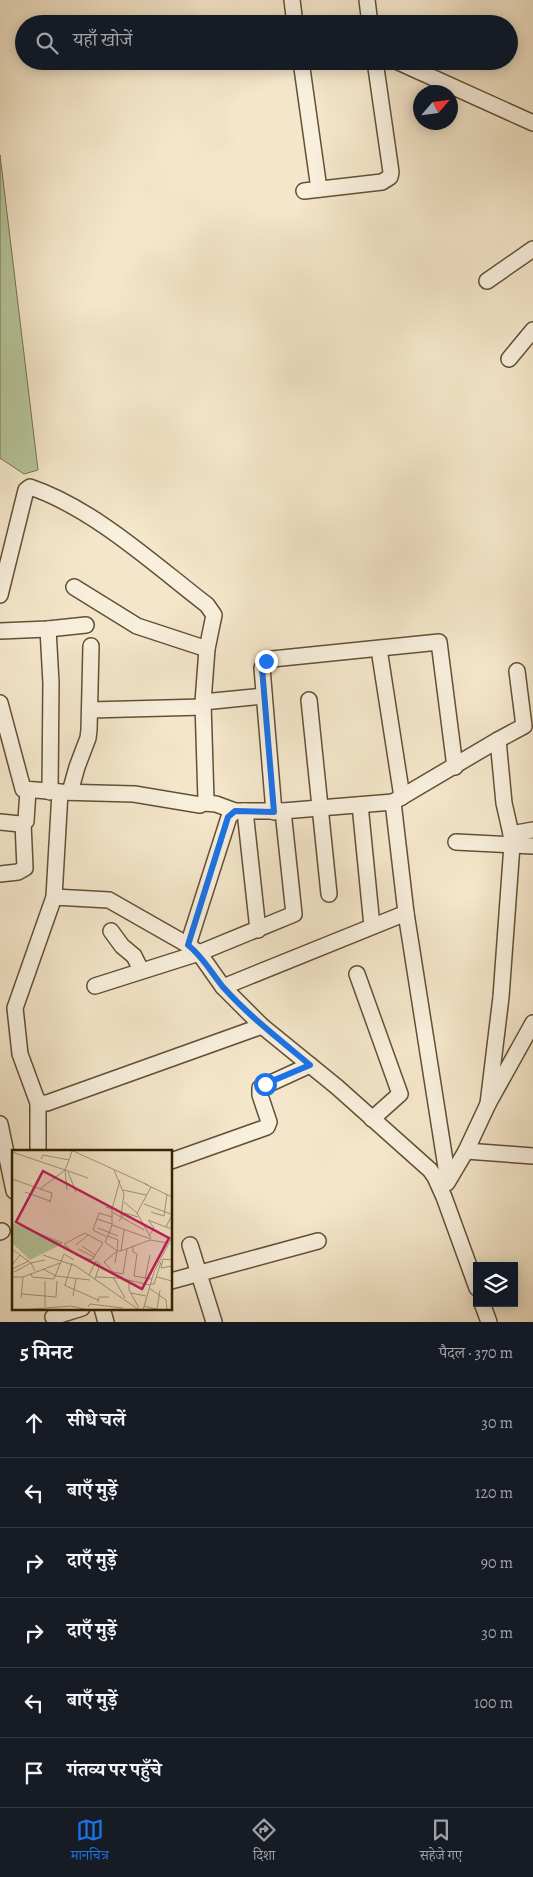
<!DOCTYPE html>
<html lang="hi">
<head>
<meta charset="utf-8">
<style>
  body { margin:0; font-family:Alegreya,"Noto Serif Devanagari",serif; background:#20242c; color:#f1f3f6 }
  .controls { position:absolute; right:15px; bottom:15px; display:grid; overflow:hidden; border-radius:0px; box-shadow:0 2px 12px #0003 }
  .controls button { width:45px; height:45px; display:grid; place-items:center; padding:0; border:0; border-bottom:1px solid #363941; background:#171b24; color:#f1f3f6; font:25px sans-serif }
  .compass { position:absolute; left:413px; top:85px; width:45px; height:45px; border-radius:50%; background:#171b24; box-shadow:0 2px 12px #0003; rotate:62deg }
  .stop { position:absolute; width:15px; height:15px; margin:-11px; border:4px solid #1a73e8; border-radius:50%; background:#fff }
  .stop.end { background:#1a73e8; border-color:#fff; box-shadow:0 1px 5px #0008 }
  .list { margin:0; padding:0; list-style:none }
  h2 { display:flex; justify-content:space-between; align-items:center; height:65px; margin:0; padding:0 20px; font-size:21px }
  h2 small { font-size:16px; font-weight:400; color:#9ea1a6 }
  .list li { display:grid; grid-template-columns:32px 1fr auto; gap:15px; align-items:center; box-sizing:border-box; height:70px; padding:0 20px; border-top:1px solid #363941 }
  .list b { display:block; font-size:19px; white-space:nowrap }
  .list em { font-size:16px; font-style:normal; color:#9ea1a6 }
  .icon { flex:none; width:28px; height:28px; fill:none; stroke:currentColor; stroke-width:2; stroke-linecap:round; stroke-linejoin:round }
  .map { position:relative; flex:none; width:533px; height:1322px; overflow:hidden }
  .search { position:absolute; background:#171b24; box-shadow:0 2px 12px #0003; left:15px; right:15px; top:15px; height:55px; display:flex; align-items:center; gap:12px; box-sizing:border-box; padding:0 18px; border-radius:28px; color:#9ea1a6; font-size:19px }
  .sheet { height:485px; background:#171b24 }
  nav { display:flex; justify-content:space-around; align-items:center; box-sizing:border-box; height:70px; border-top:1px solid #363941; background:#171b24; font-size:14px; color:#9ea1a6 }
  nav a { display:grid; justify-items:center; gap:2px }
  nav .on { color:#1a73e8 }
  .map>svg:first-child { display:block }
  .green { fill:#b6c69b; stroke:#74724f }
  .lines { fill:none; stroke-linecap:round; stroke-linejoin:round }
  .minor-casing { stroke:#625135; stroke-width:18 }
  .minor { stroke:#f8efdd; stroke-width:15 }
  .route { stroke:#1a73e8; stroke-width:6 }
  .inset-road { fill:none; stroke:#a6967a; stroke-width:1 }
  .view { fill:#c2185b; fill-opacity:0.15; stroke:#c2185b; stroke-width:2.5 }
  .inset-edge { fill:none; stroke:#321f03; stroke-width:2.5 }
</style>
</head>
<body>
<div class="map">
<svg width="533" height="1322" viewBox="0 0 533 1322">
  <rect width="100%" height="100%" fill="#f4e6ca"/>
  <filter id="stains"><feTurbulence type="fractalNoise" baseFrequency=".004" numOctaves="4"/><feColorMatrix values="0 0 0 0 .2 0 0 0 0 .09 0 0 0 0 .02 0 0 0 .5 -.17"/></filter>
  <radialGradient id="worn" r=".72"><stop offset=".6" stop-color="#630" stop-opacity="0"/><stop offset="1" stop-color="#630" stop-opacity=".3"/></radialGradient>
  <polygon class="green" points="0,155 38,470 24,474 0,458"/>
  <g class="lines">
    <g class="minor-casing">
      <g id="minor">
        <polyline points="292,0 295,24"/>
        <polyline points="367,0 370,24"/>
        <polyline points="301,61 319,189"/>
        <polyline points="396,61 533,123"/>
        <polyline points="304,191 382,182 390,177 391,172 375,61"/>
        <polyline points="487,281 533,249"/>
        <polyline points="509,359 533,330"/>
        <polyline points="74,587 137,626 207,649"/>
        <path d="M0,595l26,-105 4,-3c63,21 125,78 177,118l7,10 -7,34 -4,53 3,99 -6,4 -66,-11 -74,-2 -37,-3 -23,-86"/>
        <polyline points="48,629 51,683 50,792"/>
        <polyline points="0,631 48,629 86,625"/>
        <polyline points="379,649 402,797"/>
        <polyline points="309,700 329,894"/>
        <polyline points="203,702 264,696"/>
        <polyline points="90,710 203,707"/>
        <polyline points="70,792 77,767 88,738 89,730 91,646"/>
        <polyline points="393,802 498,740 524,726 517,671"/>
        <polyline points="204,803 216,804 235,811"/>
        <polyline points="360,805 372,926"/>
        <polyline points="245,811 258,930"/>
        <polyline points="274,812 262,668 266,661 272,659 439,642 455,767"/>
        <polyline points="0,822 20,824 26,821 28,790"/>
        <polyline points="511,834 533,830"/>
        <polyline points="456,842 533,846"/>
        <polyline points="0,874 18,872 25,868 23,823"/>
        <polyline points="54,897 60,792"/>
        <polyline points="406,913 223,987 262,1026 337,1087 430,1170 435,1177 444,1197 477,1288"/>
        <polyline points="111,931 122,946 134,956 141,970"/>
        <polyline points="188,945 109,900 54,897 15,1008 20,1054 38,1103 47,1103 262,1026"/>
        <polyline points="196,951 188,945 229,817 235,811 282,811"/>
        <polyline points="357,974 400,1094 372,1119"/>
        <polyline points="95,986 199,953"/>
        <polyline points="223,987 199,953 294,914 283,811 393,802 406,913 448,1180"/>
        <polyline points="488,1104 501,997 512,845 511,834 504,803 498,740"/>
        <polyline points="0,1124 14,1191"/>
        <polyline points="38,1151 38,1103"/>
        <polyline points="466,1151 533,1156"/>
        <polyline points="171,1161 267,1127 269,1122 260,1095 260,1088 310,1065"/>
        <polyline points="447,1183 466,1151 488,1104 533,1023"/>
        <polyline points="0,1232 2,1231"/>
        <polyline points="190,1245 214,1322"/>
        <polyline points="171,1281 318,1241"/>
        <polyline points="482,1303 489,1322"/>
        <polyline points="102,1308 106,1322"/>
        <polyline points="53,1317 82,1308"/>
      </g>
    </g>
    <use href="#minor" class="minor"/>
  </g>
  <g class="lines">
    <path class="route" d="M265,1084l45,-19c-30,-25 -61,-49 -87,-78 -12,-15 -20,-30 -35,-42l40,-128 7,-6 39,1 -12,-144 4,-7"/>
  </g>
  <g transform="translate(12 1150)">
    <rect width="160" height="160" fill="#f4e6ca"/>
    <path d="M0,73l51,19 -1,2 -32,16 -18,-17z" fill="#b6c69b"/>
    <path class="inset-road" d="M59,0l77,35M0,2l53,18M29,9l2,-4 26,5 3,-9M57,10l-4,10 23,8M53,20l2,20M102,20l10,24 -3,22M56,22l8,20M0,29l40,14 -2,10M133,34l27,13M28,39l25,-19M111,40l23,5M13,42l25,9M112,52l13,11 14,25M132,54l27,10 1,-3M94,57l6,2v16M100,59l8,-29M100,62l32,18M139,62l13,4 3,-22M125,63l14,-26M160,65l-6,12 6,2M85,69l15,5M136,70l18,7M107,71l6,-8 13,4M86,78l20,8M112,80l-3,21 29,-11 18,3M73,83l18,10 -11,17 -16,-5 -12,-11zM96,86l-3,6 12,9 -2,12M137,86l5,-8 -5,-7M95,87l-14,-7 6,-17 13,4M64,95l12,-10M70,96l13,9M121,96v6l4,2 -3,22 18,3M0,99l8,6 -8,10M66,99l16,8M109,101h-4l1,-11 -10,-4 4,-11 39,14M104,102l-12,10 9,10 10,2 4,-25M8,105l11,8 14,-3M31,105l33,11 63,44M160,110l-9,-1 -2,9 11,-2M0,119l17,-8M31,119l13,7 34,4M2,122l17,-9 4,8M19,123l1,4 22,2 10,-25 10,6M77,125l7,-14M0,127h11l37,-14M84,127l23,1 31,7M101,127l12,21M145,127l15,4M83,129l5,-15 -4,-3M133,129l5,-24M117,131v9l10,18M138,134h4l7,-22M52,135l34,15M53,135l7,-22M137,138l17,12 1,10M119,143l15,3M10,144l34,3 1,-16M61,146l3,-17M9,148l2,-21M86,152l1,-5h10M132,156l16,4M33,157v-26M76,157l2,-3 33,4M145,159l3,-19M8,160l51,-4 17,4M131,160l11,-38 18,-35"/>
    <path class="view" d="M31,21l126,67 -27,51 -126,-67z"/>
    <rect width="160" height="160" class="inset-edge"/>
  </g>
  <rect width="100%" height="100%" filter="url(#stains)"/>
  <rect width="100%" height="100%" fill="url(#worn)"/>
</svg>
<div class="controls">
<button><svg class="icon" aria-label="layers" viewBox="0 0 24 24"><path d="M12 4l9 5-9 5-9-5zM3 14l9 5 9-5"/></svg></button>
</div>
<svg class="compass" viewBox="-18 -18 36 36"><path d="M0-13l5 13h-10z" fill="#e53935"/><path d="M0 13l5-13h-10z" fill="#9ea1a6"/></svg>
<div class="stop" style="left:265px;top:1084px"></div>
<div class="stop end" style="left:266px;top:661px"></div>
<div class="search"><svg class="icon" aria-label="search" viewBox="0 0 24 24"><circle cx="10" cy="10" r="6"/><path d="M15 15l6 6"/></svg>यहाँ खोजें</div>
</div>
<section class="sheet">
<h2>5 मिनट<small>पैदल · 370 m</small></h2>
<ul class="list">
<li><svg class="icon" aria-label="ahead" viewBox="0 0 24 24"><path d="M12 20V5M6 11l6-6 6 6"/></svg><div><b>सीधे चलें</b></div><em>30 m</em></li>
<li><svg class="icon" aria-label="left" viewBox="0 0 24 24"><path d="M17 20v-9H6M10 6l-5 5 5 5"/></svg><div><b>बाएँ मुड़ें</b></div><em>120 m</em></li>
<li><svg class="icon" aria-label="right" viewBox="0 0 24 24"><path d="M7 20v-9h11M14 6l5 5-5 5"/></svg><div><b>दाएँ मुड़ें</b></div><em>90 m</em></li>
<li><svg class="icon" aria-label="right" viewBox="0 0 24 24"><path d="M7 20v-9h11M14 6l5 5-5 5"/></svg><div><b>दाएँ मुड़ें</b></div><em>30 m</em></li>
<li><svg class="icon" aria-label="left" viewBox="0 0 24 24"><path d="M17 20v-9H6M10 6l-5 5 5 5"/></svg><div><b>बाएँ मुड़ें</b></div><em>100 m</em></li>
<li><svg class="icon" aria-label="arrive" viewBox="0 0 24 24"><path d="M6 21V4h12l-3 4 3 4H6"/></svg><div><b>गंतव्य पर पहुँचे</b></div></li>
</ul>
</section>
<nav>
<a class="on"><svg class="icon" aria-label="map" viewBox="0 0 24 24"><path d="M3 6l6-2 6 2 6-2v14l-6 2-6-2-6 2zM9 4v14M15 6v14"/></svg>मानचित्र</a>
<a><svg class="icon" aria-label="directions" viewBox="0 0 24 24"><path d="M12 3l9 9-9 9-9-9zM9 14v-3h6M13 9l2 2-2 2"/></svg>दिशा</a>
<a><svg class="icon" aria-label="saved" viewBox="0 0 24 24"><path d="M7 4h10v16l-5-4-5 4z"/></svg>सहेजे गए</a>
</nav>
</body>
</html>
